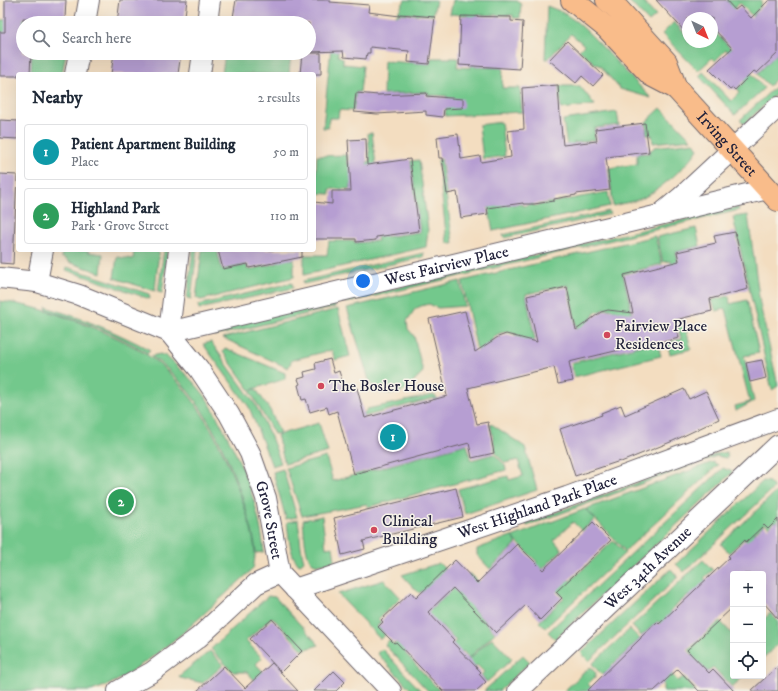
<!DOCTYPE html>
<html lang="en">
<head>
<meta charset="utf-8">
<style>
  body { margin:0; font-family:"IM FELL DW Pica",serif; background:#f6f6f7; color:#1f2937 }
  .controls { position:absolute; right:12px; bottom:12px; display:grid; overflow:hidden; border-radius:4px; box-shadow:0 4px 16px #0002 }
  .controls button { width:36px; height:36px; display:grid; place-items:center; padding:0; border:0; border-bottom:1px solid #e0e1e3; background:#fff; color:#1f2937; font:20px sans-serif }
  .compass { position:absolute; left:682px; top:12px; width:36px; height:36px; border-radius:50%; background:#fff; box-shadow:0 4px 16px #0002; rotate:137deg }
  .you { position:absolute; left:363px; top:281px; width:14px; height:14px; margin:-10px; border:3px solid #fff; border-radius:50%; background:#1a73e8; box-shadow:0 0 0 6px #1a73e833 }
  .badge { display:grid; place-items:center; width:26px; height:26px; border-radius:50%; background:#7c3aed; color:#fff; font-size:13px; font-weight:700 }
  .pin { position:absolute; translate:-50% -50%; border:2px solid #fff; box-shadow:0 1px 4px #0006 }
  .list { margin:0; padding:0; list-style:none }
  h2 { display:flex; justify-content:space-between; align-items:center; height:52px; margin:0; padding:0 16px; font-size:17px }
  h2 small { font-size:13px; font-weight:400; color:#747a83 }
  .list li { display:grid; grid-template-columns:26px 1fr auto; gap:12px; align-items:center; box-sizing:border-box; height:56px; margin:0 8px 8px; padding:0 8px; border:1px solid #e0e1e3; border-radius:4px }
  .list b { display:block; font-size:15px; white-space:nowrap }
  .list p { margin:0; font-size:13px; white-space:nowrap; color:#747a83 }
  .list em { font-size:13px; font-style:normal; color:#747a83 }
  .icon { flex:none; width:22px; height:22px; fill:none; stroke:currentColor; stroke-width:2; stroke-linecap:round; stroke-linejoin:round }
  .map { position:relative; flex:none; width:778px; height:691px; overflow:hidden }
  .search { position:absolute; background:#fff; box-shadow:0 4px 16px #0002; left:16px; top:16px; width:300px; height:44px; display:flex; align-items:center; gap:10px; box-sizing:border-box; padding:0 14px; border-radius:22px; color:#747a83; font-size:15px }
  .panel { position:absolute; background:#fff; box-shadow:0 4px 16px #0002; left:16px; top:72px; width:300px; height:180px; border-radius:4px }
  .map>svg:first-child { display:block }
  .green { fill:#73c88c; stroke:#4a7564 }
  .building { fill:#b69ed2 }
  .lines { fill:none; stroke-linecap:round; stroke-linejoin:round }
  .minor-casing { stroke:#6b636a; stroke-width:22 }
  .major-casing { stroke:#6b636a; stroke-width:24 }
  .minor { stroke:#fff; stroke-width:20 }
  .major { stroke:#f9bc8a; stroke-width:22 }
  .poi-dot { fill:#d1495b; stroke:#f7f3e8; stroke-width:1.5 }
  .labels { text-anchor:middle; dominant-baseline:central; stroke-width:3; stroke-linejoin:round; paint-order:stroke }
  .street-label { font-size:16px; fill:#22223b; stroke:#f7f3e8 }
  .poi-label { font-size:16px; fill:#22223b; stroke:#f7f3e8; text-anchor:start }
</style>
</head>
<body>
<div class="map">
<svg width="778" height="691" viewBox="0 0 778 691">
  <rect width="100%" height="100%" fill="#f7f3e8"/>
  <filter id="ink" filterUnits="userSpaceOnUse"><feTurbulence type="fractalNoise" baseFrequency=".025" numOctaves="2"/><feDisplacementMap in="SourceGraphic" scale="8" xChannelSelector="R" yChannelSelector="G"/><feConvolveMatrix kernelMatrix="1 2 1 2 8 2 1 2 1" color-interpolation-filters="sRGB"/></filter>
  <filter id="wash" filterUnits="userSpaceOnUse"><feTurbulence type="fractalNoise" baseFrequency=".012" numOctaves="4" result="noise"/><feDisplacementMap in="SourceGraphic" scale="16" xChannelSelector="R" yChannelSelector="G"/><feGaussianBlur stdDeviation="0.9" result="paint"/><feColorMatrix in="noise" values="0 0 0 0 0 0 0 0 0 0 0 0 0 0 0 0 0 1.4 0 .05"/><feComposite in="paint" operator="in"/></filter>
  <g filter="url(#wash)">
    <rect width="100%" height="100%" fill="#f3ddc0"/>
    <g class="green">
      <polygon points="405,0 436,0 433,15 399,13 396,47 382,40"/>
      <polygon points="453,0 518,1 521,5 520,18 513,18 513,15 478,15 477,19 468,18 468,15 450,14"/>
      <polygon points="628,0 641,0 656,16 649,22"/>
      <polygon points="726,0 762,0 760,7 754,14 778,39 778,43 740,3 719,23 723,28 717,34 739,57 736,60 726,50 715,61 712,58 698,71 662,34 674,22 688,37 688,42 712,42 712,23 731,5"/>
      <polygon points="547,6 562,12 577,22 593,37 651,98 620,89 600,66 594,63 579,50 584,45 571,34 548,59 545,59"/>
      <polygon points="37,19 72,22 23,23 0,40 0,20"/>
      <polygon points="765,41 778,46 778,77 769,86 757,74 777,54"/>
      <polygon points="331,47 338,48 338,56 343,58 343,64 363,66 360,92 356,92 353,111 339,110 338,118 329,118 328,128 323,128"/>
      <polygon points="32,53 66,53 62,74 31,74"/>
      <polygon points="225,53 291,53 289,74 222,74"/>
      <polygon points="431,58 458,58 457,67 471,68 472,59 475,59 475,67 503,68 502,88 520,88 522,112 445,116 447,96 428,95 428,92 383,94 384,61 430,64"/>
      <polygon points="703,72 731,101 740,92 737,89 745,82 743,79 750,72 764,88 735,115 699,76"/>
      <polygon points="778,84 778,92 744,124 740,120"/>
      <polygon points="559,86 580,86 595,105 561,109"/>
      <polygon points="661,108 691,139 653,143 652,135 647,135 646,122"/>
      <polygon points="617,112 619,125 594,128 595,140 573,143 574,153 568,153 563,120"/>
      <polygon points="501,122 505,156 483,159 479,125"/>
      <polygon points="368,133 372,133 380,198 369,183 350,184 351,189 330,189 330,194 315,193 317,156 347,155 348,164 370,162"/>
      <path d="M694,142l4,7c-9,16 -39,41 -55,49 -9,4 -21,5 -30,8l-4,-38 28,-4v-10l13,-1v-3l3,-1 1,-2z"/>
      <polygon points="441,159 453,243 447,243 438,160"/>
      <polygon points="419,160 428,230 426,247 304,275 304,255 327,255 329,241 355,241 355,243 378,241 377,237 380,237 377,201 380,200 385,237 420,232 411,161"/>
      <polygon points="608,192 610,206 493,231 488,205 512,201 513,205 522,204 523,206 533,204 533,206"/>
      <polygon points="738,207 739,210 346,303 345,300"/>
      <polygon points="609,211 610,214 504,238 503,235"/>
      <polygon points="748,215 760,304 778,386 772,390 733,217"/>
      <polygon points="696,228 700,246 676,252 690,314 682,316 670,261 663,262 657,237"/>
      <path d="M655,236l7,28 -39,10 10,43 -23,-8h-5l-10,4 -7,11 -11,6 -9,-45 -42,9 9,46 -10,3c-7,-10 -21,-15 -31,-6 -3,3 -4,7 -6,11 -2,3 -7,5 -10,7l-16,-74z"/>
      <polygon points="63,250 88,250 88,252 103,254 101,273 69,262 67,260 61,257"/>
      <polygon points="134,250 159,250 155,291 114,278 117,257 133,259"/>
      <polygon points="164,250 168,250 162,293 158,292"/>
      <polygon points="193,250 197,250 191,299 187,298"/>
      <polygon points="202,250 217,250 222,270 247,265 248,270 278,263 278,260 294,259 294,277 201,300 196,298"/>
      <polygon points="424,253 423,257 303,284 303,281"/>
      <polygon points="67,267 149,294 150,299 66,270"/>
      <polygon points="460,281 465,306 438,308 429,304 421,306 415,309 407,321 408,329 414,336 423,372 404,391 393,394 379,392 373,387 369,380 347,308"/>
      <polygon points="292,283 293,288 199,309 198,305"/>
      <polygon points="729,296 730,304 747,300 759,353 744,356 754,401 736,411 735,406 750,402 726,309 716,311 712,300"/>
      <polygon points="334,300 335,307 215,336 214,329"/>
      <path d="M0,301c31,4 62,14 91,26 20,8 41,17 59,30 41,29 67,78 85,124 7,18 20,54 20,73 0,5 -1,10 -2,15l-69,63 -29,23 -33,23 -14,7 -17,6h-91z"/>
      <path d="M46,307c36,11 71,25 104,43l-3,3c-30,-20 -66,-32 -100,-43z"/>
      <polygon points="338,309 350,356 335,360 332,350 292,360 288,368 223,338"/>
      <polygon points="684,320 691,349 670,354 667,343 681,339 677,322"/>
      <polygon points="211,342 255,404 271,437 281,463 272,466 249,407 203,344"/>
      <polygon points="652,343 653,346 658,345 661,356 574,377 571,363"/>
      <polygon points="225,348 285,373 285,379 250,390 223,352"/>
      <path d="M160,354l6,2c13,12 28,25 39,40 7,10 13,23 19,34 20,38 36,79 40,122l-8,1c-2,-20 -9,-40 -15,-59 -18,-51 -44,-106 -90,-138z"/>
      <polygon points="256,389 270,410 280,433 274,434 250,391"/>
      <polygon points="434,395 439,401 435,402 434,398 362,417 367,409"/>
      <polygon points="319,423 328,452 285,464 277,435"/>
      <polygon points="490,423 525,447 537,490 465,514 458,489 508,476 509,480 523,476 518,460 505,463 496,454"/>
      <polygon points="467,444 471,460 494,454 505,465 506,470 368,507 367,504 302,516 286,468 326,457 333,481"/>
      <polygon points="726,452 728,457 726,458 717,456 527,526 526,523 717,454"/>
      <polygon points="713,462 718,465 625,551 586,509"/>
      <polygon points="723,468 733,472 555,639 548,632"/>
      <polygon points="283,469 297,517 286,519 273,472"/>
      <polygon points="763,481 769,482 774,488 684,572 676,564"/>
      <polygon points="778,490 778,509 777,511 778,512 778,524 775,521 769,527 765,523 753,534 755,536 748,542 744,539 729,553 721,544"/>
      <polygon points="585,509 595,519 582,531 573,522 554,540 562,550 539,572 533,566 537,562 512,537"/>
      <path d="M322,516l4,32 7,-1 2,13c-6,3 -15,7 -22,3 -8,-4 -9,-33 -10,-43z"/>
      <path d="M298,520c2,13 2,27 6,41l-5,4c-10,-11 -10,-29 -12,-43z"/>
      <polygon points="511,536 517,543 490,569 477,555 477,549"/>
      <polygon points="613,541 625,553 545,628 539,622 564,598 540,573 552,562 570,581"/>
      <polygon points="703,560 713,570 704,578 708,582 692,599 688,595 670,611 673,614 662,626 658,621 641,636 632,626"/>
      <polygon points="439,563 445,569 440,574 444,578 435,604 422,591 419,593 402,575"/>
      <polygon points="671,569 678,577 589,661 581,653"/>
      <polygon points="470,573 489,592 472,608 495,633 469,658 463,651 459,654 451,645 456,641 441,625 435,630 433,628 405,653 440,691 428,691 385,645 389,640 394,645"/>
      <polygon points="384,580 401,598 378,619 381,622 377,626 385,635 380,639 338,594"/>
      <polygon points="268,596 275,597 319,645 303,650 272,617 246,641 262,658 256,664 267,676 258,684 247,672 233,672 211,649"/>
      <polygon points="770,613 778,621 778,644 763,658 763,620"/>
      <polygon points="720,621 733,635 733,676 744,676 732,687 713,667 695,683 689,659 693,655 689,650"/>
      <polygon points="630,629 640,639 611,666 615,669 609,674 606,671 602,675 592,664"/>
      <polygon points="492,638 512,659 487,682 481,675 484,672 477,665 474,668 467,661"/>
      <polygon points="640,640 678,681 683,677 696,691 663,691 663,683 631,649"/>
      <polygon points="382,649 421,691 412,691 377,653"/>
      <polygon points="210,651 223,665 203,683 180,678 179,676"/>
      <polygon points="523,655 530,662 499,691 484,691"/>
      <polygon points="590,667 596,673 595,677 588,684 593,690 591,691 564,691"/>
    </g>
    <g id="blocks">
      <g class="building">
        <polygon points="5,0 66,0 65,19 23,18 23,53 31,53 30,74 18,74 18,76 0,76 0,32 5,32"/>
        <polygon points="120,0 187,0 184,23 117,23"/>
        <polygon points="236,0 330,0 330,2 369,5 368,12 400,16 400,14 435,17 429,64 408,62 409,51 370,47 370,53 367,53 366,59 344,57 343,51 309,52 309,23 232,23"/>
        <polygon points="656,0 726,0 735,10 740,6 751,18 769,0 778,0 778,53 757,73 754,71 735,90 733,88 730,90 709,69 732,48 712,27 712,18 688,18 688,35"/>
        <polygon points="461,16 511,17 511,21 523,22 520,69 459,65"/>
        <polygon points="567,41 603,75 593,86 582,76 576,83 549,60"/>
        <polygon points="114,53 181,53 178,74 111,74"/>
        <polygon points="302,53 321,53 321,74 300,74"/>
        <polygon points="558,85 560,116 563,145 597,141 595,129 645,123 649,152 606,157 610,190 576,194 576,195 554,199 554,201 534,204 523,204 523,203 487,208 488,214 461,218 457,192 447,194 442,158 439,158 437,137 458,134 461,159 480,156 481,162 511,157 508,131 524,129 522,88"/>
        <polygon points="356,93 378,95 427,93 426,96 463,99 463,108 444,109 443,117 426,115 426,111 377,114 354,112"/>
        <polygon points="0,120 18,121 18,139 0,138"/>
        <polygon points="366,139 367,165 410,159 419,231 376,237 376,240 356,242 356,239 314,239 314,202 332,204 332,191 351,191 348,140"/>
        <polygon points="0,174 17,175 13,264 0,263"/>
        <polygon points="735,232 748,289 710,299 712,311 675,320 679,338 654,344 653,342 569,362 573,381 558,384 554,367 468,388 477,424 488,422 494,453 472,458 469,443 354,474 337,411 329,414 327,407 310,412 306,399 302,400 298,385 300,384 298,379 305,377 304,372 316,369 315,363 330,359 334,373 339,371 345,391 357,388 365,418 447,396 429,319 465,311 475,352 498,337 506,334 537,342 527,296 567,287 576,330 601,312 608,310 633,313 624,275 679,261 677,252 716,243 714,236"/>
        <polygon points="218,250 302,250 302,257 249,268 248,264 223,269"/>
        <polygon points="762,360 766,378 750,382 746,363"/>
        <polygon points="684,389 689,399 706,391 719,419 673,441 621,462 620,461 575,476 560,429 602,415 601,413 621,405 625,415"/>
        <polygon points="456,488 463,517 363,541 365,549 342,555 334,518"/>
        <polygon points="778,519 778,619 763,602 763,574 733,574 733,607 687,650 709,673 713,669 734,691 699,691 678,669 654,691 587,691 641,638 641,637 657,622 659,624 730,557 728,556 745,540 746,542 764,525 768,529"/>
        <polygon points="593,522 611,540 556,592 562,598 540,620 526,605 496,633 453,588 428,612 454,640 452,642 481,672 479,674 486,682 476,691 443,691 396,642 394,643 378,627 383,622 381,620 411,592 416,598 455,560 477,583 517,544 543,570"/>
        <polygon points="272,619 302,651 281,672 250,639"/>
        <polygon points="272,663 298,691 197,691 224,666 245,688"/>
        <polygon points="778,666 778,691 751,691"/>
        <polygon points="334,671 345,682 336,691 314,691"/>
      </g>
    </g>
  </g>
  <g filter="url(#ink)">
    <use href="#blocks" fill-opacity="0" stroke="#6b636a" stroke-width="1"/>
    <g class="lines">
      <g class="minor-casing">
        <g id="minor">
          <polyline points="85,23 89,0"/>
          <polyline points="207,23 210,0"/>
          <polyline points="75,74 79,53"/>
          <polyline points="200,74 203,53"/>
          <polyline points="662,213 680,198 778,107"/>
          <path id="s1" d="M0,278l37,4 42,13 90,37 599,-143"/>
          <polyline points="37,282 43,250"/>
          <path id="s2" d="M169,332l30,37 30,45 21,39 16,45 14,75 111,118"/>
          <polyline points="169,332 179,250"/>
          <path id="s3" d="M295,589l272,-92 211,-78"/>
          <polyline points="118,691 152,672 199,637 256,584 280,573"/>
          <path id="s4" d="M518,691l260,-246"/>
        </g>
      </g>
      <g class="major-casing">
        <g id="major">
          <path id="s5" d="M572,0l35,28 44,47 25,13 102,112"/>
          <polyline points="607,0 618,9 666,62 676,88"/>
        </g>
      </g>
      <use href="#minor" class="minor"/>
      <use href="#major" class="major"/>
    </g>
  </g>
  <g class="poi-dot">
    <circle cx="607" cy="335" r="4"/>
    <circle cx="321" cy="386" r="4"/>
    <circle cx="374" cy="530" r="4"/>
  </g>
  <g class="labels">
    <g class="street-label">
      <text stroke="none"><textPath href="#s5" startOffset="213">Irving Street</textPath></text>
      <text stroke="none"><textPath href="#s1" startOffset="464">West Fairview Place</textPath></text>
      <text stroke="none"><textPath href="#s3" startOffset="256">West Highland Park Place</textPath></text>
      <text stroke="none"><textPath href="#s2" startOffset="216">Grove Street</textPath></text>
      <text stroke="none"><textPath href="#s4" startOffset="179">West 34th Avenue</textPath></text>
    </g>
    <g class="poi-label">
      <text x="615" y="326">Fairview Place<tspan x="615" dy="18">Residences</tspan></text>
      <text x="329" y="386">The Bosler House</text>
      <text x="382" y="521">Clinical<tspan x="382" dy="18">Building</tspan></text>
    </g>
  </g>
</svg>
<div class="controls">
<button>+</button>
<button>−</button>
<button><svg class="icon" aria-label="locate" viewBox="0 0 24 24"><circle cx="12" cy="12" r="6"/><path d="M12 2v4M12 18v4M2 12h4M18 12h4"/></svg></button>
</div>
<svg class="compass" viewBox="-18 -18 36 36"><path d="M0-13l5 13h-10z" fill="#e53935"/><path d="M0 13l5-13h-10z" fill="#747a83"/></svg>
<div class="you"></div>
<div class="pin badge" style="left:393px;top:437px;background:#0f9aa8">1</div>
<div class="pin badge" style="left:121px;top:502px;background:#2e9e5b">2</div>
<div class="search"><svg class="icon" aria-label="search" viewBox="0 0 24 24"><circle cx="10" cy="10" r="6"/><path d="M15 15l6 6"/></svg>Search here</div>
<section class="panel">
<h2>Nearby<small>2 results</small></h2>
<ul class="list">
<li><span class="badge" style="background:#0f9aa8">1</span><div><b>Patient Apartment Building</b><p>Place</p></div><em>50 m</em></li>
<li><span class="badge" style="background:#2e9e5b">2</span><div><b>Highland Park</b><p>Park · Grove Street</p></div><em>110 m</em></li>
</ul>
</section>
</div>
</body>
</html>
